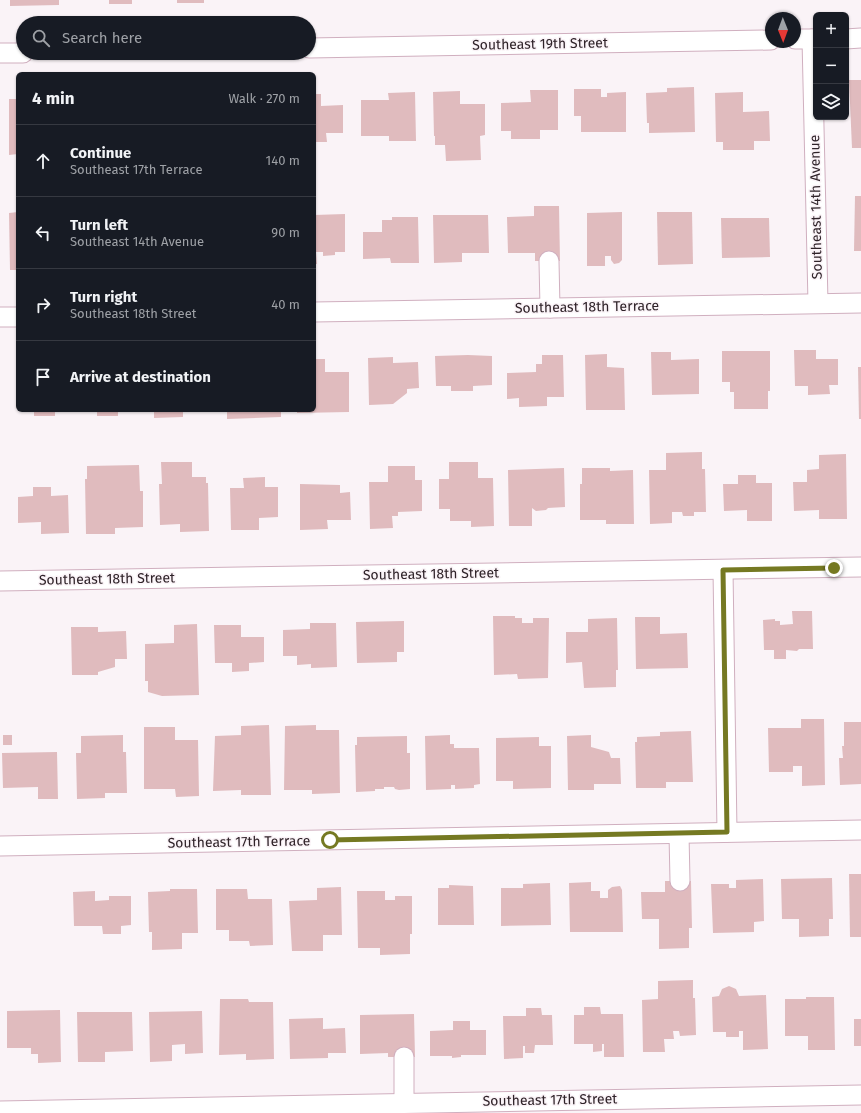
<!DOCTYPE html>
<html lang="en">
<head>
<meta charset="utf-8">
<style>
  body { margin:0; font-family:"Fira Sans",sans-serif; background:#20242c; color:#f1f3f6 }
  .controls { position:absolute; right:12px; top:12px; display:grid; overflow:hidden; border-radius:6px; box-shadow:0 1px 3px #0004 }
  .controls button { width:36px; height:36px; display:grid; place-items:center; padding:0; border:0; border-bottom:1px solid #363941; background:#171b24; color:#f1f3f6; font:20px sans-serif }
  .compass { position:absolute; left:765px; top:12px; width:36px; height:36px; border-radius:50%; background:#171b24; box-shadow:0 1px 3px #0004; rotate:179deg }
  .stop { position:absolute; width:12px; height:12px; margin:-9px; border:3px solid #757922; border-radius:50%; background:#fff }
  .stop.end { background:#757922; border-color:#fff; box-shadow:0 1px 4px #0008 }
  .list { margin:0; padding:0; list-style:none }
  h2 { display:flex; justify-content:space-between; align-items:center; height:52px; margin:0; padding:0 16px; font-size:17px }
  h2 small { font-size:13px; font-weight:400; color:#9ea1a6 }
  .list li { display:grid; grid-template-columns:26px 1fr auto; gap:12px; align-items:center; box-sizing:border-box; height:72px; padding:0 16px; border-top:1px solid #363941 }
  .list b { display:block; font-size:15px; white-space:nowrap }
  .list p { margin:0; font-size:13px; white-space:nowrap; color:#9ea1a6 }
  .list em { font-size:13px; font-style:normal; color:#9ea1a6 }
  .icon { flex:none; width:22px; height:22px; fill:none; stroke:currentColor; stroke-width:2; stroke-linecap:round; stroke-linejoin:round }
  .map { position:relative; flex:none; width:861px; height:1113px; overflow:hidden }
  .search { position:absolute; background:#171b24; box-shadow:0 1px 3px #0004; left:16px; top:16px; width:300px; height:44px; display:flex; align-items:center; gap:10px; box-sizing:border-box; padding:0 14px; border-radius:22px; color:#9ea1a6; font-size:15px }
  .panel { position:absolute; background:#171b24; box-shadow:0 1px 3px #0004; left:16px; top:72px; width:300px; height:340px; border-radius:6px }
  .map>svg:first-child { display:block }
  .building { fill:#e0bbbe }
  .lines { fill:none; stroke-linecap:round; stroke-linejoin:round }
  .minor-casing { stroke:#d0afbf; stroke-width:21 }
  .minor { stroke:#fff; stroke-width:19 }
  .route { stroke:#757922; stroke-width:5 }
  .labels { text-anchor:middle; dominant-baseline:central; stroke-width:3; stroke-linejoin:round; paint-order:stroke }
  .street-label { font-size:14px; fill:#2f2329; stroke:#faf3f7 }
</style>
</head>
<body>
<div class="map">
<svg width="861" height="1113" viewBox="0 0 861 1113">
  <rect width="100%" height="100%" fill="#faf3f7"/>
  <g class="building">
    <polygon points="10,0 59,0 59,5 10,6"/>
    <rect x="109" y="0" width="23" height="4"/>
    <rect x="177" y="0" width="27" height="3"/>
    <polygon points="849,80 861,80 861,148 852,148"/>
    <polygon points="694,87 695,132 649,133 649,123 647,123 646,93 667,92 667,88"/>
    <polygon points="574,89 601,89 601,97 607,97 607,93 626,92 626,132 581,132 581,116 574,116"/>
    <polygon points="530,90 558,90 558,130 540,130 540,139 511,139 511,131 501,131 501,103 531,102"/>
    <polygon points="460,91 460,104 485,104 485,135 480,136 481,160 446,161 445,145 435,145 435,136 434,136 433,92"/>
    <polygon points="415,92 416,141 389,141 389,136 361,136 361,100 389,100 388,93"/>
    <polygon points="743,92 743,112 769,111 770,141 754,141 754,150 723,150 723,142 716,142 715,93"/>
    <polygon points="314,94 321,94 321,106 343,105 343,133 326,133 327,142 314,142"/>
    <polygon points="9,99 18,99 18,154 9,155"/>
    <polygon points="855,196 861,196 861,251 854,251"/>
    <polygon points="534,206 559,206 560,261 535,261 535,253 508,253 507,217 534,216"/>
    <polygon points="18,212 18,270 10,270 9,213"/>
    <polygon points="622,212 622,260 619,263 614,264 611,260 611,256 605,256 605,266 587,266 587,213"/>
    <polygon points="657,212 692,212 693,264 658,265"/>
    <polygon points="345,214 345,252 335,252 335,255 323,256 323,252 316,252 317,264 314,264 314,215"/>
    <polygon points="433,215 488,215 489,253 462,253 462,262 434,263"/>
    <polygon points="392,217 418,217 419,263 391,263 390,258 363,259 363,232 382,232 382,220 392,220"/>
    <polygon points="721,218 769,218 770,257 722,258"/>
    <polygon points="794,350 816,350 816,359 838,359 838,385 829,385 830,394 808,395 808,386 795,386"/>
    <polygon points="722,351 770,351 770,391 768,391 768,409 734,409 734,392 730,392 730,382 722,382"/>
    <polygon points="651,352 671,352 671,360 699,359 699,394 652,395"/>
    <polygon points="607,354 607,367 624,368 625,410 586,410 585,355"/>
    <polygon points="468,355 492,356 492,385 473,386 473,391 451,391 451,386 436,386 435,356"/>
    <polygon points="542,355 563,355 564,397 547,397 547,406 519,407 519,398 507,399 507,373 536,372 536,364 542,364"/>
    <polygon points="393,357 393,363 418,362 419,388 407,389 407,393 393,404 369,405 368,358"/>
    <polygon points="314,359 325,359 325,372 349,372 349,412 297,413 297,410 314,410"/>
    <rect x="16" y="364" width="2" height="22"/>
    <polygon points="858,367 861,367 861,419 859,419"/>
    <rect x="34" y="410" width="21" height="6"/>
    <rect x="97" y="410" width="21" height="6"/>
    <polygon points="154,410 183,410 183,417 154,418"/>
    <polygon points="227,410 281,410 281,417 227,419"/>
    <polygon points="702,452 702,469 705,469 706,512 694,512 694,516 683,516 682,512 672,512 672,523 650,524 649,470 666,470 666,453"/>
    <polygon points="846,454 847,519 819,519 819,510 794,511 793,482 807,482 807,470 819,469 819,455"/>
    <polygon points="161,462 192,462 192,477 206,477 206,483 208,483 209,531 180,532 180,524 160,525 159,484 162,484"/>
    <polygon points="449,462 478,462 478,478 493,478 494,526 471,527 471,521 450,521 450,509 439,509 439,479 449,479"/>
    <polygon points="139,465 140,491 143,491 143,527 115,528 115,534 86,534 85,479 87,479 87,466"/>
    <polygon points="388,466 415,466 415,480 422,480 422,511 398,512 398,516 392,516 393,528 370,529 369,482 388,482"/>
    <polygon points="564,468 565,507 548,508 546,510 536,511 532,508 532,526 509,526 508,470"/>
    <polygon points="582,468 610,468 610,471 633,470 634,524 606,524 606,520 580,520 580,484 582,484"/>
    <polygon points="738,475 756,475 756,483 772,483 772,521 747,521 747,510 724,511 723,484 738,484"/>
    <polygon points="265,477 265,487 278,487 278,517 259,518 259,530 231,530 230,488 244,488 243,478"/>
    <polygon points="300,484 340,485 340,493 350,492 351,520 327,520 328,529 300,530"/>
    <polygon points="33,487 51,487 51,496 68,495 69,533 41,534 41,522 18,523 18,497 33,496"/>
    <polygon points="792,611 812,611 813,649 799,649 797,651 786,650 786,659 774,659 774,650 764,650 763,620 775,619 775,621 780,621 780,625 793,624"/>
    <polygon points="493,616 515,616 515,618 522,618 522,623 533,623 533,618 549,618 548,678 518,679 517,674 494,675"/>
    <polygon points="635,617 660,617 660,634 687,633 688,668 636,669"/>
    <polygon points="617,618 618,670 616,670 616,687 584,688 582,662 566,663 566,632 588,632 588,619"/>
    <polygon points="404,621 404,652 397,652 397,662 357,663 356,622"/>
    <polygon points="310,623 336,623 337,667 311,668 311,664 297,665 297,656 283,656 283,630 310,629"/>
    <polygon points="197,624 199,695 162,696 148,692 148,681 145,681 145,644 174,643 174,625"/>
    <polygon points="214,625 241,625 241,637 264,637 264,662 249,663 249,671 232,672 232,663 215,663"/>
    <polygon points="71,627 98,627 98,632 126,631 127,659 115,659 115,667 98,672 98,675 72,675"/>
    <polygon points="801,719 824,719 825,785 802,786 802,766 793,766 793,772 769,772 768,728 801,728"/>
    <polygon points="844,722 861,722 861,784 840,785 839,758 843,758 842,746 844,746"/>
    <polygon points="269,725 271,795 241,795 241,790 213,791 215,736 241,735 241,726"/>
    <polygon points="316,725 316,730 339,730 340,793 312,794 312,790 284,790 285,726"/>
    <polygon points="144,727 175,727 175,740 198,740 199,796 176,797 175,789 144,789"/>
    <polygon points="691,731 693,782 666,782 666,788 636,788 635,742 637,742 637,737 660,736 660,732"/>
    <rect x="3" y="735" width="9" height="10"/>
    <polygon points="123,735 123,752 126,752 127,793 105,793 105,798 77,799 76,753 81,753 81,736"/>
    <polygon points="450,735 450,744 454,744 454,748 479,748 480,784 474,785 474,788 455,789 455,785 451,785 451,789 426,790 425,736"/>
    <polygon points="591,735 591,747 609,752 611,758 620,758 621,784 594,784 594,790 568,790 567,736"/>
    <polygon points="407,736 407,753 410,753 410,789 399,790 395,789 394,787 384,787 384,789 375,789 375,791 356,792 355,745 357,745 357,737"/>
    <polygon points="539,737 539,746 551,746 551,788 513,789 513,781 496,781 496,738"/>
    <polygon points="57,752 58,799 38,799 38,787 3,788 2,753"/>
    <polygon points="849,874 861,874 861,937 850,937"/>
    <polygon points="832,878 833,919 829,919 829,936 799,937 799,919 782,919 781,879"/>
    <polygon points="763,879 764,921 754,922 754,932 713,933 711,884 729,884 729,888 736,888 736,880"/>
    <polygon points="665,881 691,881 692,928 689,928 689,948 659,949 659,919 642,919 641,892 665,892"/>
    <polygon points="591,882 591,891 600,891 600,898 608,898 608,890 612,887 620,886 622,890 623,932 570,932 569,883"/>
    <polygon points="550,883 551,925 501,926 501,888 523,888 523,884"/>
    <polygon points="449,885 473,886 474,925 438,925 438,888 449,888"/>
    <polygon points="341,887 342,935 323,935 323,951 292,951 289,901 317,900 317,888"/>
    <polygon points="170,889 197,889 198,933 182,933 182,949 152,950 152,932 149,932 148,892 170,891"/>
    <polygon points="216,889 247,889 248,899 272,899 273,945 250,946 249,941 229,941 229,930 216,930"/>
    <polygon points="95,891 95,901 109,900 109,896 131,896 131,925 121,926 121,934 103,934 102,926 74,926 73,892"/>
    <polygon points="357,891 385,891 385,900 395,900 395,896 412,896 412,934 410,934 410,954 380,955 380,948 358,948"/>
    <polygon points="693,980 693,998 695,998 696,1035 680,1036 679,1031 673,1031 674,1039 664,1039 665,1052 643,1052 642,1000 658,999 658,981"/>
    <polygon points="729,986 736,989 739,996 766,995 768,1049 743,1050 743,1031 739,1031 739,1037 726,1037 726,1032 713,1032 712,997 719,996 722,989"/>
    <polygon points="806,997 834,997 835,1050 808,1050 808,1036 785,1036 785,999 806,999"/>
    <polygon points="220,999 248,999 249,1002 273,1002 274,1059 246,1060 246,1054 219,1055"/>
    <polygon points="584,1007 600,1007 601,1014 623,1014 624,1057 604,1057 604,1044 602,1044 602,1051 593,1052 593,1044 574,1044 574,1015 584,1015"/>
    <polygon points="526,1008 541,1008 542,1015 552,1015 553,1045 535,1045 534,1053 525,1053 525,1046 523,1046 523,1058 504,1059 503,1016 526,1016"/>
    <polygon points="60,1010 61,1062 38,1063 38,1054 31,1054 31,1048 7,1048 7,1011"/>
    <polygon points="202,1011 203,1053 185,1054 185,1044 172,1045 172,1061 150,1062 149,1012"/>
    <polygon points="77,1012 132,1012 133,1051 105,1052 105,1062 78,1062"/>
    <polygon points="414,1014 415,1057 388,1057 388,1053 360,1054 360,1015"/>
    <polygon points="323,1018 323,1029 345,1028 346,1053 328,1053 328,1058 290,1059 289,1019"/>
    <rect x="854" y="1019" width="7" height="27"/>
    <polygon points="453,1021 470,1021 470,1030 486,1030 486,1055 461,1055 461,1057 452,1058 452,1056 430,1056 430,1031 453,1030"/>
  </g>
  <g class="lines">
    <g class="minor-casing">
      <g id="minor">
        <polyline points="795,39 816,39"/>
        <polyline points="812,39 818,303"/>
        <polyline points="846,39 861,38"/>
        <polyline points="309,48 771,40"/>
        <polyline points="0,53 23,53"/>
        <polyline points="549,261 550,308"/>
        <polyline points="314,312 861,303"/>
        <polyline points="0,317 18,317"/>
        <polyline points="723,570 727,832"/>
        <polyline points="0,581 861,567"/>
        <polyline points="679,834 680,881"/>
        <polyline points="0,846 861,830"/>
        <polyline points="404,1057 404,1103"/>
        <polyline points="0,1111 861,1095"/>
      </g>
    </g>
    <use href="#minor" class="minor"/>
  </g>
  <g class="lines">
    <polyline class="route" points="330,840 727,832 723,570 834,568"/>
  </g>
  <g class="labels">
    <g class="street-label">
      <text transform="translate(540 44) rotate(-1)">Southeast 19th Street</text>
      <text transform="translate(816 207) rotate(-91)">Southeast 14th Avenue</text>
      <text transform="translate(587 307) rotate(-1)">Southeast 18th Terrace</text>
      <text transform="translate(431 574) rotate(-1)">Southeast 18th Street</text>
      <text transform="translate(107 579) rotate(-1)">Southeast 18th Street</text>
      <text transform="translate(239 842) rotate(-1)">Southeast 17th Terrace</text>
      <text transform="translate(550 1100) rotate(-1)">Southeast 17th Street</text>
    </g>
  </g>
</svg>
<div class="controls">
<button>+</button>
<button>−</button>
<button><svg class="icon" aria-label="layers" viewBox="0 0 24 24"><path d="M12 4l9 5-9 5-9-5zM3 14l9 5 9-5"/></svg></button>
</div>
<svg class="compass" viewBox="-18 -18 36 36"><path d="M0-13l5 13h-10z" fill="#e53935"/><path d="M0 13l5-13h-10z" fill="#9ea1a6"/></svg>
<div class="stop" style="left:330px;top:840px"></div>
<div class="stop end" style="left:834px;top:568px"></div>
<div class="search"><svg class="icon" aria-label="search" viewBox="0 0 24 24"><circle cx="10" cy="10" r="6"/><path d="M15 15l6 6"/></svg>Search here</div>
<section class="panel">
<h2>4 min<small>Walk · 270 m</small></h2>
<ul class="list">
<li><svg class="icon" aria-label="ahead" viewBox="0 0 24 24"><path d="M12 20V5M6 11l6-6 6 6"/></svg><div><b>Continue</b><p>Southeast 17th Terrace</p></div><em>140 m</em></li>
<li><svg class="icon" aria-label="left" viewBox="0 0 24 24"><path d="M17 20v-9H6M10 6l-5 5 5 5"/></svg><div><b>Turn left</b><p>Southeast 14th Avenue</p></div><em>90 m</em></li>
<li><svg class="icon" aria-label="right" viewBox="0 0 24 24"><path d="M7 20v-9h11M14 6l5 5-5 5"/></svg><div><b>Turn right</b><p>Southeast 18th Street</p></div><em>40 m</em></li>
<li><svg class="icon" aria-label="arrive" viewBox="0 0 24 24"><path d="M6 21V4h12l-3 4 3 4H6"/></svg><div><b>Arrive at destination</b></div></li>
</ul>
</section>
</div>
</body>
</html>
